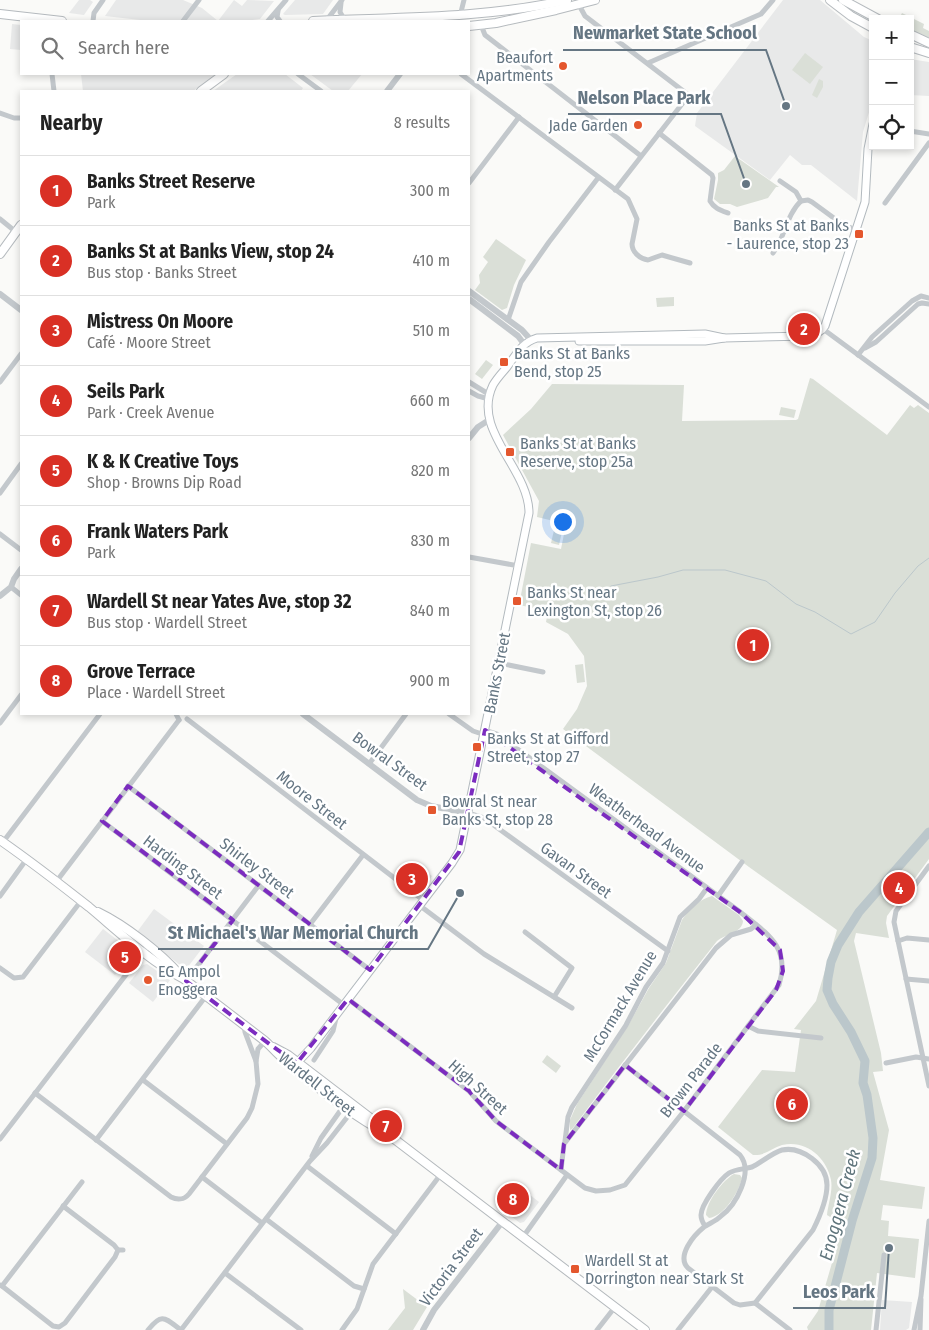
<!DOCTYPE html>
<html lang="en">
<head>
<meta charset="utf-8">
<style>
  body { margin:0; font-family:"Fira Sans Condensed",sans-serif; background:#f2f2f2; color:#222 }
  .controls { position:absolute; right:15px; top:15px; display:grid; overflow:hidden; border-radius:0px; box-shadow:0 2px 8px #0003 }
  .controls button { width:45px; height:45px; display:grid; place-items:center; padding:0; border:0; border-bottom:1px solid #e0e0e0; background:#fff; color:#222; font:25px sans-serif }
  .you { position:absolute; left:562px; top:521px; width:18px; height:18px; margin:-12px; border:4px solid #fff; border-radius:50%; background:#1a73e8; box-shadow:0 0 0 8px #1a73e833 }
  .badge { display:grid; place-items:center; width:32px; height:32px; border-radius:50%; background:#d93025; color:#fff; font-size:16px; font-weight:700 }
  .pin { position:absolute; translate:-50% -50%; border:2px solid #fff; box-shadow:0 1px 5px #0006 }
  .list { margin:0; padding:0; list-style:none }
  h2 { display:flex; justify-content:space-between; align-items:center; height:65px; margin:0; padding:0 20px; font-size:21px }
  h2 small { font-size:16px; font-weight:400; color:#767676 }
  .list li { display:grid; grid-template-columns:32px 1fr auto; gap:15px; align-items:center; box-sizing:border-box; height:70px; padding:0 20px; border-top:1px solid #e0e0e0 }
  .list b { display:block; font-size:19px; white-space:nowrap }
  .list p { margin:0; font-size:16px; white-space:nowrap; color:#767676 }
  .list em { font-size:16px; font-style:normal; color:#767676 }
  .icon { flex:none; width:28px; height:28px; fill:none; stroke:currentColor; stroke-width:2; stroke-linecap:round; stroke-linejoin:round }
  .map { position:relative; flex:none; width:929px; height:1330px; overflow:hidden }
  .search { position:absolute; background:#fff; box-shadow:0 2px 8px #0003; left:20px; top:20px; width:450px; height:55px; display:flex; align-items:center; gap:12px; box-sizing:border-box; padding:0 18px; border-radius:0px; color:#767676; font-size:19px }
  .panel { position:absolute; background:#fff; box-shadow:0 2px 8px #0003; left:20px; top:90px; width:450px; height:625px; border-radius:0px }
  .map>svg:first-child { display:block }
  .built { fill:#e8e9e9 }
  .green { fill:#dadfd7 }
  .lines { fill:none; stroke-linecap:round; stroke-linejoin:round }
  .stream { stroke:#bbc7cb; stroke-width:1 }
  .river { stroke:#bbc7cb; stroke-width:9 }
  .secondary-casing { stroke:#b3babf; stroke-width:9 }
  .primary-casing { stroke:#b5babe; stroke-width:10 }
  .trunk-casing { stroke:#b4b9bd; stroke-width:10 }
  .minor { stroke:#c3c8cc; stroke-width:5 }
  .tertiary { stroke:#c3c8cc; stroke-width:6 }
  .secondary { stroke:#fff; stroke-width:7 }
  .primary { stroke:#fff; stroke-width:8 }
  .trunk { stroke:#fff; stroke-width:8 }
  .marked { fill:none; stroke:#7b2cbf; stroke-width:4; stroke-dasharray:10 6; stroke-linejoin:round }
  .poi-dot { fill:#e4572e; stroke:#fff; stroke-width:2 }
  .labels { text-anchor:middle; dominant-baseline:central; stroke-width:5; stroke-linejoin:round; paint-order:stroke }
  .poi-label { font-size:16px; fill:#657683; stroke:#fff; text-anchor:start }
  .street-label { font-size:16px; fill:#657683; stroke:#fff }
  .water-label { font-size:18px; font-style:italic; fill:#60757c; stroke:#fff }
  .leader { fill:none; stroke:#657683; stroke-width:2 }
  .callout-dot { fill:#657683; stroke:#fff; stroke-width:2 }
  .callout-label { font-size:18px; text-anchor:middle; font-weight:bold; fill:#657683; stroke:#fff; stroke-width:5; stroke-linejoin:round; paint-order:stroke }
</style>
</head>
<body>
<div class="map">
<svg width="929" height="1330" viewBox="0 0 929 1330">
  <rect width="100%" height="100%" fill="#fafaf8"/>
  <g class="built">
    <polygon points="79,0 90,0 93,2 84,15 69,13"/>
    <polygon points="116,0 183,0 202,8 218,21 234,0 242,6 247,0 274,1 260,19 246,21 149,21 105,16"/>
    <polygon points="295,0 333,0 323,14 285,15 283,14"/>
    <polygon points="783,0 820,0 864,37 873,41 873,99 863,132 857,201 811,165 802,165 790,155 770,180 695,126 697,113"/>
    <polygon points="12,24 21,25 21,50 10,49"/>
    <polygon points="910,59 929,62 929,96 910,95"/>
    <polygon points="81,74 217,74 193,91 83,91"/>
    <polygon points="237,74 285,74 303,88 301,91 213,91"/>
    <polygon points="310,74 362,74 348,91 333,91"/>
    <polygon points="415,863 432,876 423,888 420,888 405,877"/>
    <polygon points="154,909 204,946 187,968 184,968 137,932"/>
    <polygon points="103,929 133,952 115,975 85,952"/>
    <polygon points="147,964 170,980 153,1002 129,983 143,965"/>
    <polygon points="525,1191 539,1202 524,1222 520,1223 508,1214"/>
    <polygon points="882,1300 912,1302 909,1328 906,1330 880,1330"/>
  </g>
  <g class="green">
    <polygon points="902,13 924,24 923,28 929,31 929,38 910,30 910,19 899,19"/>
    <polygon points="805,53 823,67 810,84 792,70"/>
    <polygon points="819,79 823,81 823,87 817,98 812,95"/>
    <polygon points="735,156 779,187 776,187 768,198 737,207 730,204 720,204 714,199 718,180 718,173 724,170"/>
    <polygon points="496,239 526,260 514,285 507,308 502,310 475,290 480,283 479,275 488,262 483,257"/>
    <polygon points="674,297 674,306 657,307 656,298"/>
    <polygon points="486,360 493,365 482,379 475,374"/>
    <path d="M810,378l3,1 74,56 23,-30 4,3 4,-3 11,8v446l-42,57 -1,7 3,15 -33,-5 -2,8 27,112 2,18 -10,1 16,58 -9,50 45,7 -3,22 -39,-4 -2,15 8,1 -1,15 31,3 -4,39 -38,-5 -6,57h-63l-1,-3 11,-16 25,-86 -16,-10c1,-10 6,-24 4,-35 -4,-22 -25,-41 -49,-35 -10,3 -17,11 -29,10l-35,-28 44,-57 33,2 6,-42 -7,-1 22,-28 21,-71 -88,-63 -186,-138 14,-20 10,-23 -3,-30 -16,-22 -22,-12 2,-11 -29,-6 12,-62 30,6 5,-25 -29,-7 2,-16 -36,-66 28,-26 21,-25 132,1 -2,36 114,-1 2,-1z"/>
    <polygon points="781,407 796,410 794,418 779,415"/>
    <polygon points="555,526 563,527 559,545 551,543"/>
    <polygon points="583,664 585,682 577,683 575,665"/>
    <path d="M712,896l27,19 4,6c-1,12 -17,13 -26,20 -49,62 -97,124 -145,188l-2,1v-10l7,-16 52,-80 20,-36 17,-25 16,-43c7,-11 18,-21 30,-24z"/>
    <polygon points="547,1055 561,1066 556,1073 542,1062"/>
    <path d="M734,1174l6,1 2,3c-3,14 -18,38 -33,40l-3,-3c0,-13 17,-35 28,-41z"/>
    <polygon points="403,1289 427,1307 413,1330 388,1330 405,1308"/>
  </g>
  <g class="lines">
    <polyline class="stream" points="611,586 658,577 683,570 725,570 766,581 796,604 815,612 851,634 875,622 895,593 918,566 929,558"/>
    <polyline class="river" points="829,1330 829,1310 852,1221 872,1158 873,1138 867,1095 863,1083 865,1061 851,1032 833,1004 827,990 828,978 831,962 838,945 859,912 929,832"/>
    <g class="secondary-casing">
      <g id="secondary">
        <path d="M579,341h126l19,-3 82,-2c8,-1 15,-3 19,-10l40,-124 3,-53 5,-25"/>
        <path d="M295,1065l16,-17 141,-185 8,-13 69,-337c0,-45 -58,-82 -36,-128 4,-7 9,-12 14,-18 9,-12 14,-24 30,-29l168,-4 19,4"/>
      </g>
    </g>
    <g class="primary-casing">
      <g id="primary">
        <polyline points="830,0 851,16 873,28"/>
        <polyline points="843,0 878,19"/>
        <polyline points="0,14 62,21"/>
        <path d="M313,21c86,-4 168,-2 254,-21"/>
        <polyline points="469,26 496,23 556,10 595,0"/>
        <polyline points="910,34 929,43"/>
        <polyline points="910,47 929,53"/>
        <polyline points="201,91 224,74"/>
        <polyline points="0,254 21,225"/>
      </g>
    </g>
    <g class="trunk-casing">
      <g id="trunk">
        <path d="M0,840c30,21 60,44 89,67 30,25 60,54 95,72l81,62c7,6 12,13 20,19 32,28 66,55 104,75"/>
        <path d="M98,912c27,13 63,41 82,63"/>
        <polyline points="273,1047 288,1055 373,1120 389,1135 645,1330"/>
      </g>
    </g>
    <g class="minor">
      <polyline points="341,3 340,12 344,19"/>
      <polyline points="579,5 585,16 699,103"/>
      <polyline points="278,11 277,17 280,21"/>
      <polyline points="460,16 464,0"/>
      <polyline points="93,21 94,13 103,0"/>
      <polyline points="183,21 199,0"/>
      <polyline points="268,21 286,0"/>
      <polyline points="326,21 342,0"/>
      <polyline points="481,25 485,35 641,156"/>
      <polyline points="648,63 761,14 773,0"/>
      <polyline points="52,74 54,91"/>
      <polyline points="298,74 321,91"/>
      <path d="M461,74l167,125 9,20 -5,25c0,8 8,15 16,16l14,-5 28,8"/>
      <polyline points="0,113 14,118 21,118"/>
      <polyline points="910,131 929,134"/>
      <path d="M659,133l53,42 1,3 -3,23c4,7 10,9 18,12"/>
      <polyline points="780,181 796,192 801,201"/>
      <polyline points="469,183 519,117"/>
      <polyline points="615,190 689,95"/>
      <polyline points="801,201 808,200 812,202 842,224 856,230"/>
      <polyline points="885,203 929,143"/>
      <polyline points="0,219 16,232"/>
      <path d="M773,253c12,-15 13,-38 28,-52"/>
      <polyline points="508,320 521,282 549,242 598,178"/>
      <polyline points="823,329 929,407"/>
      <polyline points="865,348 876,342 918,304 922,303 929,304"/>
      <polyline points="858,355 872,337 912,301 921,296 929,298"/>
      <polyline points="0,382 21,354"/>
      <polyline points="469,382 490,395"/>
      <polyline points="469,391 478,396 489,399"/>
      <polyline points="0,493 21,464"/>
      <polyline points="0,534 21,550"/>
      <polyline points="469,557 519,566"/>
      <polyline points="11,587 21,595"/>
      <polyline points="499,663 543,672"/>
      <polyline points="176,714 179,720"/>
      <polyline points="449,714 473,731 485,735"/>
      <polyline points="187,719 423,900"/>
      <polyline points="0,723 21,695"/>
      <polyline points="369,764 406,714"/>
      <polyline points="128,786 370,970"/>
      <polyline points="468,813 484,818 668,951"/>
      <polyline points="102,821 344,1005"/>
      <polyline points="3,842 100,714"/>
      <polyline points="929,866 896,911 894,922 929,1086"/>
      <polyline points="56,882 179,720"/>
      <polyline points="0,896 26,860"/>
      <polyline points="718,896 742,862"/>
      <polyline points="419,905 484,954 572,1008"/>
      <polyline points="311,923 363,855"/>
      <polyline points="525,932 572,968 554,997"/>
      <polyline points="898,941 907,938 929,940"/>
      <polyline points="0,968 14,978 23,977 81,901"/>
      <polyline points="906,979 929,981"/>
      <polyline points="186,981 259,885"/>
      <path d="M348,999l121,92 27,30 89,67 11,3 14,-1 15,-5 59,-74 95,-126c12,-39 -13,-52 -40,-74l-242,-177 -12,-4"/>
      <polyline points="748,1026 758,1031 821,1038"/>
      <polyline points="314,1060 333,1031 337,1014"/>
      <polyline points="256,1061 258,1049 265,1041"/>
      <polyline points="886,1063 916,1057 929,1059"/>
      <path d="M625,1065l115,90c14,17 -4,50 -19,61 -5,5 -11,7 -17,11 -10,8 -28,29 -16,41l46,35 6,2 15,-2 58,-73c6,-12 14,-31 14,-45 0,-20 -25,-39 -45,-35 -8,2 -22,13 -30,17 -7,2 -17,2 -23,6 -9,6 -28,32 -28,42 0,4 2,8 4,11"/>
      <polyline points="143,1080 227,1144"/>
      <path d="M35,1093l136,104c6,3 13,3 18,-3l58,-76 5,-10 6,-24 -2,-23 -11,-29 -1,-7"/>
      <polyline points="0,1139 148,946"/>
      <polyline points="96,1140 206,996"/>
      <polyline points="565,1141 568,1117 572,1107 626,1025 646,987 663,963 680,917 699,899 707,888"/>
      <polyline points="312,1156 321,1138 345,1104"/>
      <polyline points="307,1166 396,1234"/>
      <polyline points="561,1170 564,1144 716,948 731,935 751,929 756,925"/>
      <polyline points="202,1177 262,1223"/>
      <polyline points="63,1206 114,1245 118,1250"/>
      <polyline points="266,1219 354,1286 364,1289"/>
      <polyline points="523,1237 567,1175"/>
      <polyline points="225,1273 301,1330"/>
      <polyline points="0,1285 2,1286 82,1182"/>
      <polyline points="2,1286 53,1326 59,1327 65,1323 115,1257 118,1250 123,1250"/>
      <polyline points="755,1303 790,1330"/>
      <path d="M148,1330c14,-18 17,-12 33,0l129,-169 17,-18 25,-32"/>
      <polyline points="342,1330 357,1309 373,1264 441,1174"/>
      <polyline points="597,1330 615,1307"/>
      <polyline points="678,1330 712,1287"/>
      <polyline points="876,1330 884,1255"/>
      <polyline points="914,1330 921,1296 929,1221"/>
      <polyline points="920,1330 921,1299"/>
    </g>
    <g class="tertiary">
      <polyline points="387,91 400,74"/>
      <polyline points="469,291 522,330 531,340"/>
      <polyline points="0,294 21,310"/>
      <polyline points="469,299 518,336 524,344"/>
      <polyline points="469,438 478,427 489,420"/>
      <polyline points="0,596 11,587 14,579 21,569"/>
      <polyline points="303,714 417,800 431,806 468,813"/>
      <polyline points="423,1330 434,1310 503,1221"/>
    </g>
    <use href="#secondary" class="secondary"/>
    <use href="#primary" class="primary"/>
    <use href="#trunk" class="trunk"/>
  </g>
  <path class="marked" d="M485,730l255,182 40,38 3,21 -7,19 -92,121 -59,-46 -61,79 -3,26 -65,-49 -27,-30 -121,-92 -51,64 -25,-17 -86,-65 47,-61 -131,-99 26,-35 242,184 89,-118z"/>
  <g class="poi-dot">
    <circle cx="563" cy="66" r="5"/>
    <circle cx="638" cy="125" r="5"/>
    <rect x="854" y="229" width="10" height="10" rx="2.5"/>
    <rect x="499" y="357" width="10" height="10" rx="2.5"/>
    <rect x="505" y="447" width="10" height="10" rx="2.5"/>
    <rect x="512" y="596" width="10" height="10" rx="2.5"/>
    <rect x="472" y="742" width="10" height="10" rx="2.5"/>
    <rect x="427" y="805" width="10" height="10" rx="2.5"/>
    <circle cx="148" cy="980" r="5"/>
    <rect x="570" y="1264" width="10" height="10" rx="2.5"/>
  </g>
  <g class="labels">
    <g class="poi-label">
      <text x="553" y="57" text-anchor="end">Beaufort<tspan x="553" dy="18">Apartments</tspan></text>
      <text x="628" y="125" text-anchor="end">Jade Garden</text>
      <text x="849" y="225" text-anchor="end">Banks St at Banks<tspan x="849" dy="18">- Laurence, stop 23</tspan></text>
      <text x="514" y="353">Banks St at Banks<tspan x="514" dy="18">Bend, stop 25</tspan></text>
      <text x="520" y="443">Banks St at Banks<tspan x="520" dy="18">Reserve, stop 25a</tspan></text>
      <text x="527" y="592">Banks St near<tspan x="527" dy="18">Lexington St, stop 26</tspan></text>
      <text x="487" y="738">Banks St at Gifford<tspan x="487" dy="18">Street, stop 27</tspan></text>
      <text x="442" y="801">Bowral St near<tspan x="442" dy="18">Banks St, stop 28</tspan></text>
      <text x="158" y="971">EG Ampol<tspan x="158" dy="18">Enoggera</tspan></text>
      <text x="585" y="1260">Wardell St at<tspan x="585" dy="18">Dorrington near Stark St</tspan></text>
    </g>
    <g class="street-label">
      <text transform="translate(497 673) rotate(-79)">Banks Street</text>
      <text transform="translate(390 761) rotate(36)">Bowral Street</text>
      <text transform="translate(312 800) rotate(38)">Moore Street</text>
      <text transform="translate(647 828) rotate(36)">Weatherhead Avenue</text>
      <text transform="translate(183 867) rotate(37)">Harding Street</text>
      <text transform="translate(257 868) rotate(37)">Shirley Street</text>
      <text transform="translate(576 870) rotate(36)">Gavan Street</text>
      <text transform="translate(620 1006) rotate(-59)">McCormack Avenue</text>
      <text transform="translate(691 1080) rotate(-52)">Brown Parade</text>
      <text transform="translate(317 1084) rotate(38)">Wardell Street</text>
      <text transform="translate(478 1087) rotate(42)">High Street</text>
      <text transform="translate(451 1267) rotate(-53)">Victoria Street</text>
    </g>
    <g class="water-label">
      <text transform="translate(840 1205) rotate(-75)">Enoggera Creek</text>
    </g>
  </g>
  <path class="leader" d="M786 106L766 50H563M746 184L721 114H568M460 893L428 949H158M889 1248L885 1308H793"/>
  <g class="callout-dot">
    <circle cx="786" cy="106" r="5"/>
    <circle cx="746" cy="184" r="5"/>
    <circle cx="460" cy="893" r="5"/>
    <circle cx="889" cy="1248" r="5"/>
  </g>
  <g class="callout-label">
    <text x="665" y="39">Newmarket State School</text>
    <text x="644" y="104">Nelson Place Park</text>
    <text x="293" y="939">St Michael's War Memorial Church</text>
    <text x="839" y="1298">Leos Park</text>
  </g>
</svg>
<div class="controls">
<button>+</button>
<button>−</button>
<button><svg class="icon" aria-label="locate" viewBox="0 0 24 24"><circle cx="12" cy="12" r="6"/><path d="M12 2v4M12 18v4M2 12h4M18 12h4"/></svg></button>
</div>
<div class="you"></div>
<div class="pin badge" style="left:753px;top:645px">1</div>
<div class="pin badge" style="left:804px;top:329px">2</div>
<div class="pin badge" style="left:412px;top:879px">3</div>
<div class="pin badge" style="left:899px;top:888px">4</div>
<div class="pin badge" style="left:125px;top:957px">5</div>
<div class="pin badge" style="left:792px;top:1104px">6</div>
<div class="pin badge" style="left:386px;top:1126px">7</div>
<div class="pin badge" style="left:513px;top:1199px">8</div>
<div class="search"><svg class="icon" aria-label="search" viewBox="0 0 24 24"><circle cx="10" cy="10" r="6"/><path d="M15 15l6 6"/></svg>Search here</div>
<section class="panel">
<h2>Nearby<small>8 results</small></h2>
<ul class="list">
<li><span class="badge">1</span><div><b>Banks Street Reserve</b><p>Park</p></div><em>300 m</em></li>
<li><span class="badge">2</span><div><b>Banks St at Banks View, stop 24</b><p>Bus stop · Banks Street</p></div><em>410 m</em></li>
<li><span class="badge">3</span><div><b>Mistress On Moore</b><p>Café · Moore Street</p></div><em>510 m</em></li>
<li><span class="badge">4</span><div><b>Seils Park</b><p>Park · Creek Avenue</p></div><em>660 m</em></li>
<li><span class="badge">5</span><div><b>K &amp; K Creative Toys</b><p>Shop · Browns Dip Road</p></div><em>820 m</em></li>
<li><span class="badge">6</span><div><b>Frank Waters Park</b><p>Park</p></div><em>830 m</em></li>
<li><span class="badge">7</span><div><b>Wardell St near Yates Ave, stop 32</b><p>Bus stop · Wardell Street</p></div><em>840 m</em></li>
<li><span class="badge">8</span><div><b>Grove Terrace</b><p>Place · Wardell Street</p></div><em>900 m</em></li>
</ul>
</section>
</div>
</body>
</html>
